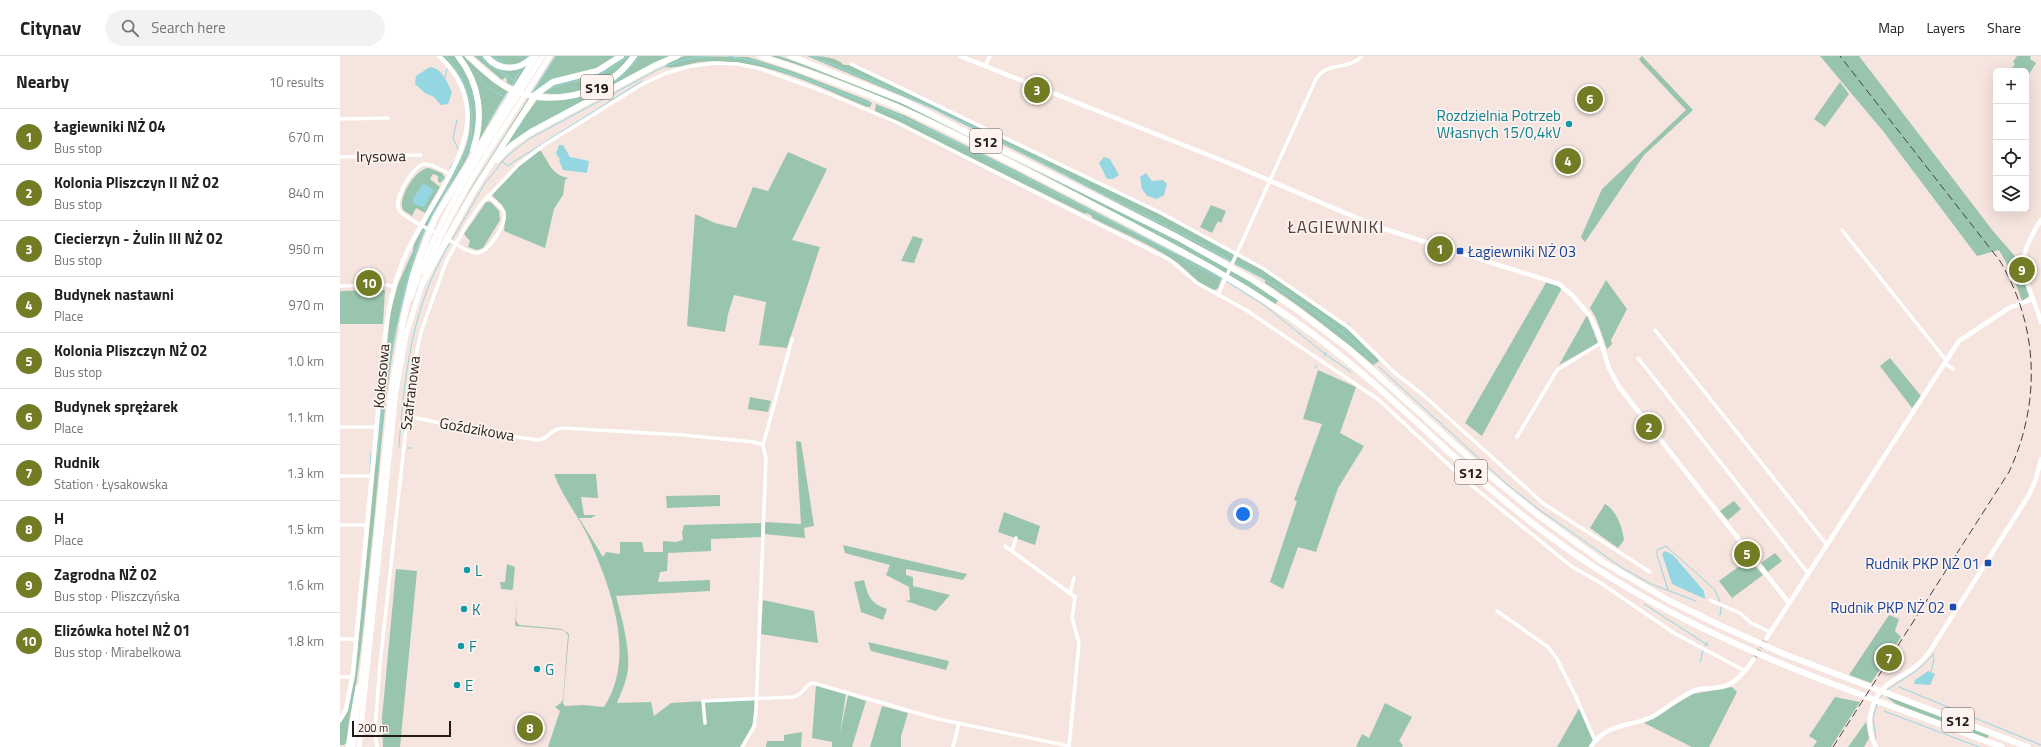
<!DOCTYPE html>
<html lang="en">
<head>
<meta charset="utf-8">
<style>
  body { margin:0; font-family:"Titillium Web",sans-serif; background:#f2f2f2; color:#222 }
  .controls { position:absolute; right:12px; top:12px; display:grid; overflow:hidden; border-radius:6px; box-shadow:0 4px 16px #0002 }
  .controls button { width:36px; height:36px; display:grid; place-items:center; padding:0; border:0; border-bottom:1px solid #e0e0e0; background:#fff; color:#222; font:20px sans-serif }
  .scale { position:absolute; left:12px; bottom:10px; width:99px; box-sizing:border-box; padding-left:4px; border:2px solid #221c19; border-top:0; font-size:11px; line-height:14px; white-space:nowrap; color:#221c19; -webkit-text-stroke:3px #fef3ef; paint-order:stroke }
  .you { position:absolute; left:903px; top:458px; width:14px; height:14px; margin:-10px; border:3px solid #fff; border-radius:50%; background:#1a73e8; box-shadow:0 0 0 6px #1a73e833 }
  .badge { display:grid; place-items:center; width:26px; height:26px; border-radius:50%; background:#737b25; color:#fff; font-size:13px; font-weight:700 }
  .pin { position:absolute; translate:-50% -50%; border:2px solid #fff; box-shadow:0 1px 4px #0006 }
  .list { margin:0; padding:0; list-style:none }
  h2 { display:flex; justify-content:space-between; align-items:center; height:52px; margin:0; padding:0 16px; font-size:17px }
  h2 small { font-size:13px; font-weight:400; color:#767676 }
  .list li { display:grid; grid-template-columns:26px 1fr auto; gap:12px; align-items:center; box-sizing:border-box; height:56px; padding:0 16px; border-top:1px solid #e0e0e0 }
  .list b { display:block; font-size:15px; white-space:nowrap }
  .list p { margin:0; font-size:13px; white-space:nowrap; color:#767676 }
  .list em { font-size:13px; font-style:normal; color:#767676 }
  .icon { flex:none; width:22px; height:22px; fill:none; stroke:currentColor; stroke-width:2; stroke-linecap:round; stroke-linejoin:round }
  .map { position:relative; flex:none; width:1701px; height:691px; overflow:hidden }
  header { display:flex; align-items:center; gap:24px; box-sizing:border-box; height:56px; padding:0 20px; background:#fff; border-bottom:1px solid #e0e0e0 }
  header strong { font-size:19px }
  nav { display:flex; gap:22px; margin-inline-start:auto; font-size:14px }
  .search { width:280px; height:36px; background:#f2f2f2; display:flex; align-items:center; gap:10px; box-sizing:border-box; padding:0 14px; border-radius:22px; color:#767676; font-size:15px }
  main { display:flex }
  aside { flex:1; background:#fff }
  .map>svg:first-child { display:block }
  .green { fill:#99c5ae }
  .water { fill:#94d6e2 }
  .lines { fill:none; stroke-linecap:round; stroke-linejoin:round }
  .stream { stroke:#94d6e2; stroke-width:1 }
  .tertiary-tunnel { stroke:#ccbcb7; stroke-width:4.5; stroke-dasharray:4.5 2; stroke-linecap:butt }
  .minor { stroke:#fff; stroke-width:3.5 }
  .tertiary { stroke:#fff; stroke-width:4.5 }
  .secondary { stroke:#fff; stroke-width:5 }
  .motorway { stroke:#fff; stroke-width:6 }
  .rail { stroke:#453d39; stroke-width:1; stroke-dasharray:8 4; stroke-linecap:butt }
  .culture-dot { fill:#0f9aa8; stroke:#fef3ef; stroke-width:1.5 }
  .transit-dot { fill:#1a4fb4; stroke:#fef3ef; stroke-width:1.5 }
  .labels { text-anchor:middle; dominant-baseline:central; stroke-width:3.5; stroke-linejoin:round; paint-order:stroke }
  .shield { fill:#fef3ef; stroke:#645c59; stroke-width:1 }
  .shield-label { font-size:14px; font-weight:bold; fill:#221c19 }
  .culture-label { font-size:15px; fill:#0d838f; stroke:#fef3ef; text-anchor:start }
  .street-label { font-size:15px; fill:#221c19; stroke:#fef3ef }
  .transit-label { font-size:15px; fill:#164399; stroke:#fef3ef; text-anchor:end }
  .quarter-label { font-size:17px; letter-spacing:1px; fill:#50423d; stroke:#fef3ef }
</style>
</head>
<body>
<header>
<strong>Citynav</strong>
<div class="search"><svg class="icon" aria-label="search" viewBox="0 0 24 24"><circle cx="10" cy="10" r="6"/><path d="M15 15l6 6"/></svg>Search here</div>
<nav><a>Map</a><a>Layers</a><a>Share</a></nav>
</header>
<main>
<aside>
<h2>Nearby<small>10 results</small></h2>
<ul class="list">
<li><span class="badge">1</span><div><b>Łagiewniki NŻ 04</b><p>Bus stop</p></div><em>670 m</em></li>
<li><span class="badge">2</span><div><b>Kolonia Pliszczyn II NŻ 02</b><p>Bus stop</p></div><em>840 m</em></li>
<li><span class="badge">3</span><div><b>Ciecierzyn - Żulin III NŻ 02</b><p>Bus stop</p></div><em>950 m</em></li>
<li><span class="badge">4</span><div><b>Budynek nastawni</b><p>Place</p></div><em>970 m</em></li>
<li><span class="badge">5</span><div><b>Kolonia Pliszczyn NŻ 02</b><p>Bus stop</p></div><em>1.0 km</em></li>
<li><span class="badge">6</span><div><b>Budynek sprężarek</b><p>Place</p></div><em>1.1 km</em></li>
<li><span class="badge">7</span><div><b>Rudnik</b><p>Station · Łysakowska</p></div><em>1.3 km</em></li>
<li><span class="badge">8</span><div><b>H</b><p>Place</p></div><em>1.5 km</em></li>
<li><span class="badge">9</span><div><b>Zagrodna NŻ 02</b><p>Bus stop · Pliszczyńska</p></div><em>1.6 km</em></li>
<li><span class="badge">10</span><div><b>Elizówka hotel NŻ 01</b><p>Bus stop · Mirabelkowa</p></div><em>1.8 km</em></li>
</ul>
</aside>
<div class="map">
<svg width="1701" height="691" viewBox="0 0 1701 691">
  <rect width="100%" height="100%" fill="#f6e4de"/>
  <g class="green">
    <path d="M101,0h14c23,29 29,70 11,104 -9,16 -20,32 -30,48 -10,18 -18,40 -24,60 -28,92 -30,187 -41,282 -4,43 -8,86 -14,128 -3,21 -9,42 -10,64l-3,3h-4v-22l7,-10 8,-37 35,-362 8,-30 15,-33 1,-7c10,-17 18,-35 28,-52 8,-14 17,-28 23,-43 12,-32 2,-71 -24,-93z"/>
    <path d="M120,0h4l29,26 15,8 -31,54c8,-39 6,-55 -17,-88z"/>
    <polygon points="134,0 143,0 169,15 187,10 174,30 167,27 166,21 162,24"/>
    <path d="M150,0h41c-13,13 -29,11 -41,0z"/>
    <polygon points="215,0 278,0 258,12 216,22 195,35 102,187 130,134"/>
    <path d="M284,0h7c-17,23 -44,37 -72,38 -7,1 -13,-1 -19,-1l9,-7 56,-16z"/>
    <path d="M297,0h35l-148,77 -25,20 38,-53c38,3 77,-13 100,-44z"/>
    <path d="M345,0l63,1 44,14 75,29 5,3 -2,4h-3c-44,-18 -91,-43 -140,-45 -9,-1 -18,-1 -27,0 -13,2 -23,7 -36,5l8,-7z"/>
    <path d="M431,0h8l27,9 105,42 282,140 86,52 -4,6c-54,-36 -111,-65 -168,-96 -108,-59 -219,-116 -336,-153z"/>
    <path d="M467,0c14,0 27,0 37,9h5l315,151 98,53 85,59 32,32 -1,2 -5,3c-35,-29 -70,-57 -108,-82v-3l-201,-105 -131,-66z"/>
    <polygon points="1302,0 1353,54 1304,99 1245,186 1241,181 1262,133 1346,54 1301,6 1299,3"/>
    <polygon points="1480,0 1519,0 1653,175 1680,206 1689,240 1682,245 1672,217 1659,194 1637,200 1543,75"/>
    <polygon points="1677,0 1691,0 1690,3 1696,7 1686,23 1686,15 1670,15 1675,8 1673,6"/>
    <polygon points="1500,26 1509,38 1485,71 1474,63"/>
    <path d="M536,48l30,12 107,53 209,108 -4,11 -3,2c-17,-4 -26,-19 -40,-29 -25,-17 -55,-29 -83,-43v-2l-5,-3 -2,1 -210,-103z"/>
    <path d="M198,95h3c8,12 11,24 27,27l-3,2 -2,15 -9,14 -9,39 -41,-17 2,-19 -4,-7 -10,-10 29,-31z"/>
    <polygon points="448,96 487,113 452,184 480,191 447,292 419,289 426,246 394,239 388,258 385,276 347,270 355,158 375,167 396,172 413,131 428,135"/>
    <path d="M89,112l13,5 3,5 -5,5 -2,-2v-5l-5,-2 -3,5 10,8 -15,26 -9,-5 -4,8 -9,-6c-6,-12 13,-42 26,-42z"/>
    <polygon points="146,146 151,146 159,155 160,164 143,192 137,194 128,191 130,185 124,178"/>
    <polygon points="871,149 886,155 881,167 878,165 872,177 860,171"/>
    <polygon points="573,180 583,183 574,207 561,205"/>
    <polygon points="1266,224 1287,253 1271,284 1272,288 1267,293 1256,262 1250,252"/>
    <polygon points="1207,225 1222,232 1142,380 1125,367"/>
    <polygon points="45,234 43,268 0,268 0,235"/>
    <polygon points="1247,259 1258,287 1219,309"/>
    <polygon points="1550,302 1581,340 1572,352 1540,310"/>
    <polygon points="978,314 1016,331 1000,377 1024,390 998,432 976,496 958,491 943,533 930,526 957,445 954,444 982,368 963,363"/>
    <polygon points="410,341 431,345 428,356 408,353"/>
    <polygon points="456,385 461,386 474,470 464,472 465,482 424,478 425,466 461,468"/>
    <path d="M214,418h42l2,24 -17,-1 3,18h12l-5,3h-12l24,39 3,-5 14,2v-12h22l2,10h19v-11l13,1 7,-2 -1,-7 2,-8 77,-2v14l-50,2v12l-43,2 -1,18 -7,1 -2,10 52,-2v11l-94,5c6,22 17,62 10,83 -2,8 -6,16 -9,24l34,-1 3,14 17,-13 84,-5 -2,26 -12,23h-193l12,-36 -5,-4 6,-4 2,-4 5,-64 -5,-5 -47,-4 -1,-2 2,-24 -1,21 3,4 43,4 7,5 -6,69 2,3 18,-1 21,2c32,-49 8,-116 -14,-166 -10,-23 -27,-43 -36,-67z"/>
    <polygon points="380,439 380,450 327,452 326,440"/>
    <polygon points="1394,445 1401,453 1388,464 1380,455"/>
    <path d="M1265,448c12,7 17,23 19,36l-6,8 -28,-20z"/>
    <polygon points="664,456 700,470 695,489 658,476"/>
    <polygon points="503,489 627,518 623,524 566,513 566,519 573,521 573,530 610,539 596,555 566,545 570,544 569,531 546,519 550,509 505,497"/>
    <polygon points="1435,497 1442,505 1428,516 1421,507"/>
    <polygon points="1409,503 1423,519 1392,542 1379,525"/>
    <polygon points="167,508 175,511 173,532 172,534 161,533 160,526 165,526"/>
    <polygon points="56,513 77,515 60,691 43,691 42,662"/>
    <path d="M524,524c4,16 6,23 23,29l-4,11 -22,-8 -7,-30z"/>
    <polygon points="423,544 474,555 478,587 421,578"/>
    <polygon points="1549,559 1559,563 1555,575 1561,581 1531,627 1509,619"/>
    <polygon points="528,586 609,605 606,614 531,595"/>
    <polygon points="476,629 506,638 500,677 508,639 526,645 512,691 492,691 492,686 472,682"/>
    <polygon points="1392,631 1397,636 1369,691 1352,691 1304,667 1353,638"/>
    <polygon points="1545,640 1558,644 1649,678 1647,683 1556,648"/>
    <polygon points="1495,641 1520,646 1491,691 1473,691 1477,685 1469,680"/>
    <polygon points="1045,647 1072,661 1059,685 1063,689 1062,691 1016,691 1022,678 1029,682"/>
    <polygon points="1241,649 1256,687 1254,691 1217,691"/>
    <polygon points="542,650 568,657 561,680 561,691 530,691"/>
    <polygon points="1526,666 1529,682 1524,691 1508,691"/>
    <polygon points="462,676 461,691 426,691 427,685 444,685 444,679"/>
  </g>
  <g class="water">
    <path d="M90,11c12,1 17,15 22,25l-4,12 -7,1 -7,-8 -9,-4 -10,-9 1,-8z"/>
    <polygon points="219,89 223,89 230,101 249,105 247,117 223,114 219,104 220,103 216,98"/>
    <polygon points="764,101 770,103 779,119 773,123 767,123 759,107"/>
    <polygon points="806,117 812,125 823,124 827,128 824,139 817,143 807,140 802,133 800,121"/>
    <polygon points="83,127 94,134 84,151 81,151 73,147 73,143"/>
    <polygon points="1325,495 1333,499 1364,535 1365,543 1332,528 1322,498"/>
    <polygon points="1588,615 1595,618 1590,629 1574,628 1575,624"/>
  </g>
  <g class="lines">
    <g class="stream">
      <polyline points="141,0 147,7 174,24"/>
      <polyline points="152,0 165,8"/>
      <polyline points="388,0 414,5 456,19 530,48"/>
      <path d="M471,0c90,34 175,77 260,122 54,28 108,53 161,83"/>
      <polyline points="183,5 189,0"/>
      <polyline points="168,9 175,8"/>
      <polyline points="105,22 107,13"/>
      <polyline points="141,24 151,34 163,40"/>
      <polyline points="171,30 180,15"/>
      <polyline points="195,33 216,0"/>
      <polyline points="196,34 212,23 226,20"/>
      <path d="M208,34c13,-8 27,-8 41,-12 14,-4 27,-13 38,-22"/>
      <polyline points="262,34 283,19 300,0"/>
      <polyline points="537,50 603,80 838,199 842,203 883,223"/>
      <polyline points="117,64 113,82 118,93"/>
      <polyline points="148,66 168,35"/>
      <polyline points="178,73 186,58"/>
      <polyline points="161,105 168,110"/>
      <polyline points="167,110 302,25"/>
      <polyline points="110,112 113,107"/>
      <polyline points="177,116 180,119"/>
      <polyline points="101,125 102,120"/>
      <path d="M87,170l41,-77c10,-34 1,-67 -22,-93"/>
      <polyline points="112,184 145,127 166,101 189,83 317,14 339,5 367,0"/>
      <path d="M895,206c50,29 100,59 140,101"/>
      <polyline points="886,225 924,249 985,298 1011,316"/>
      <polyline points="1008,269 1009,267"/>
      <polyline points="1001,277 1005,272"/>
      <polyline points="984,300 986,296"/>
      <polyline points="1039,311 1168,429 1197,452 1281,511 1311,528 1356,545"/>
      <polyline points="975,312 977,309"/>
      <polyline points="37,389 39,389"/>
      <path d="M59,391c5,-71 13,-142 51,-204"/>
      <polyline points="67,392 72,392"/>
      <path d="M37,404c5,-53 12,-101 24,-153 6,-27 12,-54 24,-78"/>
      <polyline points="30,415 31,397"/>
      <polyline points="1328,534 1317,499 1317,494 1326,490 1375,534 1380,546"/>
      <polyline points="1304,548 1369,590"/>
      <polyline points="1380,559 1381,551"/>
      <polyline points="1365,590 1367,586"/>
      <polyline points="1360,606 1363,595"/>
      <polyline points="1591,616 1594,604 1593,597"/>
      <polyline points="1559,631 1701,689"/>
      <polyline points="1547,634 1576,615 1592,600"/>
      <polyline points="1539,643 1543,638"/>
      <polyline points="1544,655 1639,691"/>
      <polyline points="1536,682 1533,662 1537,648"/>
    </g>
    <polyline class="tertiary-tunnel" points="1414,603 1426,583"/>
    <g class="minor">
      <polyline points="511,8 821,157 924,213 1008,271 1055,317 1082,338 1204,448 1310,516"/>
      <polyline points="645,10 650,0"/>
      <polyline points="0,63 48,62"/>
      <polyline points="0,101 81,99"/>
      <polyline points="1502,174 1606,304"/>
      <path d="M98,178c-9,-5 -34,-16 -39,-24 -6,-11 14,-44 25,-46 9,-1 18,7 26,10"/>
      <path d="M106,182c8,5 20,14 30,15 12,1 31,-29 28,-40 -2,-7 -11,-12 -17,-17"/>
      <polyline points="0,230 48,229 54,231"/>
      <path d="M878,239l98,-216c11,-18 32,-8 46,-23"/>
      <polyline points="1315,274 1487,489"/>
      <polyline points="1298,302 1468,517"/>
      <polyline points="1604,307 1613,313"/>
      <path d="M67,360l76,16 55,8c11,-1 13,-12 25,-12l120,7 71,7 9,3 3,14 -10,253 -2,15 -12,20"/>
      <polyline points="0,371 36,371"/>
      <polyline points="1177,381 1217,314 1261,287"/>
      <polyline points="423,389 452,283"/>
      <polyline points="0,420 32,420"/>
      <polyline points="0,469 27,469"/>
      <polyline points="665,490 735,541 732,562 739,587 729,691"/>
      <polyline points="672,495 676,482"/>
      <polyline points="730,537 734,522"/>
      <polyline points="1370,544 1400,557 1411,567 1430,576"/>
      <polyline points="1157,555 1208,591 1217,603 1236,641 1255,685"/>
      <polyline points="0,583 16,583"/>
      <polyline points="0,621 12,621"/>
      <path d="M365,667l-2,-22 90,-4c11,-2 11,-12 20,-14l125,36 131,27"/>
      <polyline points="37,691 35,674 40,608 72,318 81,276 106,206 127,168 140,149 178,109 204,89 301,29 326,17 347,11 374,7 398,8 421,13 482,35 556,66 830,204 857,227 906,254 1039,344 1125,424 1231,510 1259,526 1334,577 1405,615"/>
      <polyline points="613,691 619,667"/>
    </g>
    <g class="tertiary">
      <polyline points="620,0 891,108 1038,171 1219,228 1232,239 1250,260 1257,274 1269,312 1279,331 1449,547"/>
      <path d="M1701,164c-31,48 -15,53 0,102"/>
      <polyline points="1426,583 1619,285 1669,252 1693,243"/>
      <path d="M0,664l6,-11 7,-36 32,-336c3,-29 9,-56 21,-83 28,-62 102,-135 33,-198"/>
      <path d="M1251,691c14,-24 39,-20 61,-30 14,-8 26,-19 41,-26 6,-3 15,-2 21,-3 20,-1 29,-14 40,-29"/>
      <path d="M1536,691c-11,-20 -7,-47 11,-62 9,-7 20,-11 29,-19 7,-5 11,-11 16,-18l97,-153 7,-16 5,-20"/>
    </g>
    <g class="secondary">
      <path d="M85,217c30,-78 81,-147 125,-217"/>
      <path d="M71,242c27,-88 83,-164 132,-242"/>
      <polyline points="8,691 18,631"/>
      <polyline points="13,691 23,610 51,334 63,267"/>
      <polyline points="19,691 56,335 66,279 83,225"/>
    </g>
    <g class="motorway">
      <path d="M118,0c22,28 26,61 15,94"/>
      <path d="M128,0c12,11 24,23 38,31 43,22 100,9 128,-31"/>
      <path d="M146,0c13,16 33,15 47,1"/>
      <path d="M420,0c48,16 96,33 142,53 59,27 116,58 174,87 83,43 167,85 242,142 57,43 108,94 162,142 41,36 86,70 133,99 120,75 257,118 389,168"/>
      <polyline points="450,0 562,44 837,181 913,224 956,253 1009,293 1143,414 1198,459 1263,506 1328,544 1381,570 1444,598 1688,691"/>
      <polyline points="157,104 172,89 191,76 316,9 337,0"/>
      <polyline points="82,228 133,136 195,39 213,26 257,15 281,0"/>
      <polyline points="62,270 73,219 95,162 196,0"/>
    </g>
    <path class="rail" d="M1493,691l176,-275c32,-69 30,-145 -9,-211l-160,-205"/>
  </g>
  <g class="culture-dot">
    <circle cx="1229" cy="68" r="4"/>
    <circle cx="127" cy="514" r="4"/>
    <circle cx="124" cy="553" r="4"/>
    <circle cx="121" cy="590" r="4"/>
    <circle cx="197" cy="613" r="4"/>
    <circle cx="117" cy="629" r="4"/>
  </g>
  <g class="transit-dot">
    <rect x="1116" y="191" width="8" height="8" rx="2"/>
    <rect x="1644" y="503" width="8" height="8" rx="2"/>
    <rect x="1609" y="547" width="8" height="8" rx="2"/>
  </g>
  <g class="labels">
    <g class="shield">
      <rect x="241" y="19" width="32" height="24" rx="3"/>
      <rect x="630" y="73" width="32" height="24" rx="3"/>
      <rect x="1115" y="404" width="32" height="24" rx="3"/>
      <rect x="1602" y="652" width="32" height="24" rx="3"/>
    </g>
    <g class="shield-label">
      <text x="257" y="31">S19</text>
      <text x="646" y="85">S12</text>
      <text x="1131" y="416">S12</text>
      <text x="1618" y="664">S12</text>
    </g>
    <g class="culture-label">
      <text x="1221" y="59" text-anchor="end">Rozdzielnia Potrzeb<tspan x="1221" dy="17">Własnych 15/0,4kV</tspan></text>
      <text x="135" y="514">L</text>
      <text x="132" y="553">K</text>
      <text x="129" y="590">F</text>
      <text x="205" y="613">G</text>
      <text x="125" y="629">E</text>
    </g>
    <g class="street-label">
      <text transform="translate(41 100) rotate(-1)">Irysowa</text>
      <text transform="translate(41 320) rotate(-85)">Kokosowa</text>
      <text transform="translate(70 337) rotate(-83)">Szafranowa</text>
      <text transform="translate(137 373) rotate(10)">Goździkowa</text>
    </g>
    <g class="transit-label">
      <text x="1128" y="195" text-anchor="start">Łagiewniki NŻ 03</text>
      <text x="1640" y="507">Rudnik PKP NŻ 01</text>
      <text x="1605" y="551">Rudnik PKP NŻ 02</text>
    </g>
    <g class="quarter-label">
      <text x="996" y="171">ŁAGIEWNIKI</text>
    </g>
  </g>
</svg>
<div class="controls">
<button>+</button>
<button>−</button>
<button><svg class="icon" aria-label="locate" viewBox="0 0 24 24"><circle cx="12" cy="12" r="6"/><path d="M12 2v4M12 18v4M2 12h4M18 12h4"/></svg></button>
<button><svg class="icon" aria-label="layers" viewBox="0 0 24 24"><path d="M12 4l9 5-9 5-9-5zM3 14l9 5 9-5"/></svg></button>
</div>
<div class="scale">200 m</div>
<div class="you"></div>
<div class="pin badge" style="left:1100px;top:193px">1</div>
<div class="pin badge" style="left:1309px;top:371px">2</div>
<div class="pin badge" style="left:697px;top:34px">3</div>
<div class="pin badge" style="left:1228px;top:105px">4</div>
<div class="pin badge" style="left:1407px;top:498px">5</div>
<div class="pin badge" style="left:1250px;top:43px">6</div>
<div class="pin badge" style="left:1549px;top:602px">7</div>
<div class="pin badge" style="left:190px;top:672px">8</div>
<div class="pin badge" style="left:1682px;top:214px">9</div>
<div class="pin badge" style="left:29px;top:227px">10</div>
</div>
</main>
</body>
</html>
